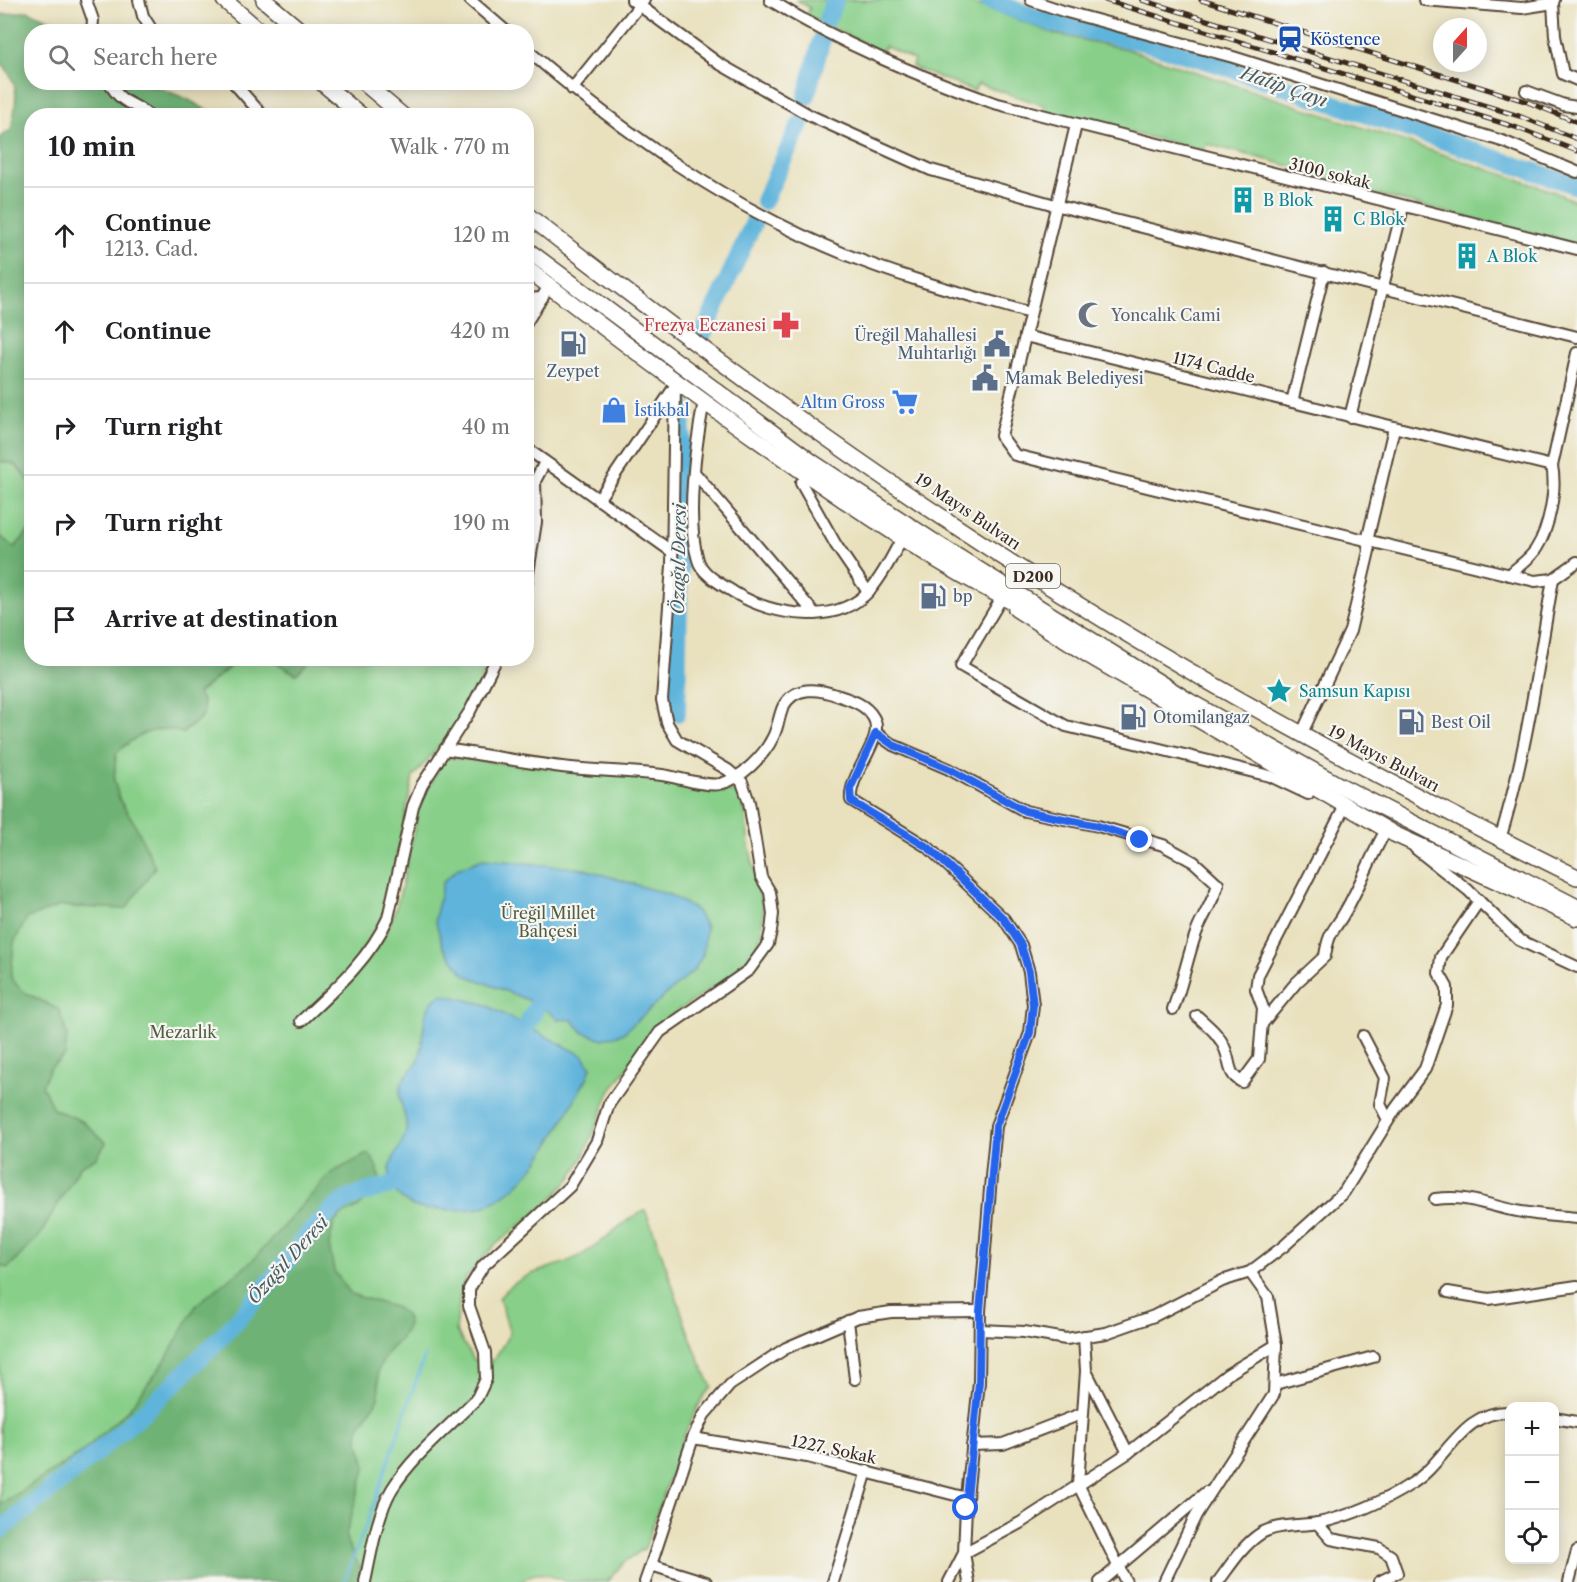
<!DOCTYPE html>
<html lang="en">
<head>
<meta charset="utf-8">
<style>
  body { margin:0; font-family:"Libre Caslon Text",serif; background:#f6f6f6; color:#202124 }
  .controls { position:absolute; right:18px; bottom:18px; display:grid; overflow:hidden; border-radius:12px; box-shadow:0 3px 15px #0003 }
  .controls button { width:54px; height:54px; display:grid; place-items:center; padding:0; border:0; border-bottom:2px solid #e0e0e0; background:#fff; color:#202124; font:30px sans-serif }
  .compass { position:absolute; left:1433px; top:18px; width:54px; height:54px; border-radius:50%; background:#fff; box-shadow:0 3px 15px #0003; rotate:21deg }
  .stop { position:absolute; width:18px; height:18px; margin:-14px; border:4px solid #2563eb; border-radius:50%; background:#fff }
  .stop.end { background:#2563eb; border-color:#fff; box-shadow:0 2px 6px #0008 }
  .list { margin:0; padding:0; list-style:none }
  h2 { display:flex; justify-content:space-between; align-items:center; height:78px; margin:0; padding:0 24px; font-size:26px }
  h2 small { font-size:20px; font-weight:400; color:#757577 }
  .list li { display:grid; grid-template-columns:39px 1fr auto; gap:18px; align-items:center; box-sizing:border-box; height:96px; padding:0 24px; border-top:2px solid #e0e0e0 }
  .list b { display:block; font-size:22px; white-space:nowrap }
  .list p { margin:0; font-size:20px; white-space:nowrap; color:#757577 }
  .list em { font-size:20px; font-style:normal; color:#757577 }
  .icon { flex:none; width:33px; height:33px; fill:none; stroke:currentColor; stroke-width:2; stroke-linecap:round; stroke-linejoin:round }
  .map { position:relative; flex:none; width:1577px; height:1582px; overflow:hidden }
  .search { position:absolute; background:#fff; box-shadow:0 3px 15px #0003; left:24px; top:24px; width:510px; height:66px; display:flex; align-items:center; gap:15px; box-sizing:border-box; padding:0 21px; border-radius:24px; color:#757577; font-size:22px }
  .panel { position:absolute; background:#fff; box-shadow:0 3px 15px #0003; left:24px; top:108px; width:510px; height:558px; border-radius:24px }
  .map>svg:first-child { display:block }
  .green { fill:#88cf89; stroke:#627c54; stroke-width:1.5 }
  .forest { fill:#6eb275; stroke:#546e4a; stroke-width:1.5 }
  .water { fill:#5fb4db; stroke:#4d6f7c; stroke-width:1.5 }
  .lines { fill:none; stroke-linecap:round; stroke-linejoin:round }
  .stream { stroke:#5fb4db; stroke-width:3 }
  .river { stroke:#5fb4db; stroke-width:18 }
  .minor-casing { stroke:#554536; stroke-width:14 }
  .highway-casing { stroke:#554536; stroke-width:18 }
  .minor { stroke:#fff; stroke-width:10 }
  .highway { stroke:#fff; stroke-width:15 }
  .rail-casing { stroke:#3b2a1e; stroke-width:5 }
  .rail { stroke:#f6f6f2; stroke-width:3; stroke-dasharray:9; stroke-linecap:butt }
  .route { stroke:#2563eb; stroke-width:8 }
  .labels { text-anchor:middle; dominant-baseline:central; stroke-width:4.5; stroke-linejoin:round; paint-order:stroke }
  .shield { fill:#f6f6f2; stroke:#73675e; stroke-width:1.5 }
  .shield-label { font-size:15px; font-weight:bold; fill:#3b2a1e }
  .transit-label { font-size:16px; fill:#164399; stroke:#f6f6f2; text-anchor:start }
  .street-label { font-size:16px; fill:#3b2a1e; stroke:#f6f6f2 }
  .culture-label { font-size:16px; fill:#0d838f; stroke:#f6f6f2; text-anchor:start }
  .worship-label { font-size:16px; fill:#5b616d; stroke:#f6f6f2; text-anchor:start }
  .health-label { font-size:16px; fill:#be3a42; stroke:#f6f6f2; text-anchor:end }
  .service-label { font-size:16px; fill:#4e5e75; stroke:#f6f6f2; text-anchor:start }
  .shop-label { font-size:16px; fill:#366cbe; stroke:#f6f6f2; text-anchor:end }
  .park-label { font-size:16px; fill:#525c3e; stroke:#f6f6f2 }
  .water-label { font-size:18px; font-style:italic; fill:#485a60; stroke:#f6f6f2 }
</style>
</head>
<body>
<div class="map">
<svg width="1577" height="1582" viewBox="0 0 1577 1582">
  <rect width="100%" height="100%" fill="#f6f6f2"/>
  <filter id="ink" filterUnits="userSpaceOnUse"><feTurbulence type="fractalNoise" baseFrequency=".0167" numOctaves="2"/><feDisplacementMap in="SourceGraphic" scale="12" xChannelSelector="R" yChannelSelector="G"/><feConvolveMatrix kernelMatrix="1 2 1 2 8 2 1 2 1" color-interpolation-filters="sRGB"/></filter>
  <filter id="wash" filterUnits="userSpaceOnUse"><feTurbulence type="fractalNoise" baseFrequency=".008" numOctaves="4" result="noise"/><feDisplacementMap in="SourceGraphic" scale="24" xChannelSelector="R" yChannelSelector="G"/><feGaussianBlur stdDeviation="1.35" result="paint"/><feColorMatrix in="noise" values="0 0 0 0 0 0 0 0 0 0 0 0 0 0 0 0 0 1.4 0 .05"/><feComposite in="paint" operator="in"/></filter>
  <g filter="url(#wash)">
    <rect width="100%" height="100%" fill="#e9e1be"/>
    <g class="green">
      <polygon points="797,0 965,0 1055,34 1127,49 1550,190 1577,202 1577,245 1316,179 1317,173 1207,144 1204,150 1044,113 1046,106 978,84 974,91 912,67 914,60 885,46 881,52 806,15 810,8"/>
      <polygon points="0,461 14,464 32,484 31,529 14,548 0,536"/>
      <path d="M246,659h24l26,15 11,-11v-4h182l-11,30 -21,36 -44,52 -28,139 -11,34c26,-28 32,-90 42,-127v-10l28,-56 232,24 63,12 6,18 4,35 14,61 -1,26 -9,22 -17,17 -60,40 -33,33 -33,47 -27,66 -12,20 -24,26 -53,42 -28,31 -6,19 -4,35 18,29h20l16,-27 -11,-35c28,-33 58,-26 89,-47 20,-13 35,-31 57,-41 25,58 38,121 67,177l-9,10 -18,36 -40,115 -22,15 -16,19c-12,0 -29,0 -40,0 -15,-6 -32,-15 -45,0h-155l-367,-8v-309l8,3 32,-33 40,-69 17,-9 -15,-36 -29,-12 -11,-24 8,-17 15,-13 -6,-45 -37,-19 -12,-13 4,-36 13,-24 33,-12 66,3 9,-85 -15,-23 -6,-20 2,-27c16,-18 42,-32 67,-21l20,-17v-14l-5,-8 40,-34z"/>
    </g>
    <g class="forest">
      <path d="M28,11l45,18 14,-1 5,3 -60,1v50l116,1 41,17 19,11 -1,5h-175l-1,368 -16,-20 -15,-3v-324l11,-7c6,-29 10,-46 -11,-69v-46z"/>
      <path d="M31,529l1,129 214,1 -8,1 -40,33c13,24 2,25 -16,40 -24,-11 -50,4 -66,21l-2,27 6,20 15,23 20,43 -29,42 -66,-3 -33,12 -13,24 -3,36 11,13 37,19 8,25 -2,20 -15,13 -8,18 11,23 29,12 24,22 -9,14 -17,9 -40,69 -32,33 -8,-3v-729l14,12z"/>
      <polygon points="270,659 307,659 308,663 296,674"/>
      <polygon points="369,1153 378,1169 380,1181 359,1207 342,1215 334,1223 329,1245 334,1271 351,1294 397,1308 406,1316 408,1325 400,1339 386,1354 378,1371 379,1398 359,1428 358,1439 366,1466 346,1534 347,1542 367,1582 0,1582 0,1505 82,1452 129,1409 164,1362 197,1304 251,1262 331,1173"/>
    </g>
    <g class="water">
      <polygon points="483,859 584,869 670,895 696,910 706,927 703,955 694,970 622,1034 603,1039 584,1033 572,1020 558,1019 538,1004 465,975 443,947 435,919 443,882 457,869"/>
      <path d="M442,994l42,10 100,52 7,11 -4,11c-27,45 -51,108 -104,129 -14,5 -36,2 -50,2 -22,1 -38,-10 -43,-32 -3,-15 11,-29 15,-42 5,-16 -7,-31 -5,-45 1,-14 15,-20 19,-31 8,-24 -2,-51 23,-65z"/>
    </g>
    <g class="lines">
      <polyline class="stream" points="344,1582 370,1515 425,1355"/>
      <g class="river">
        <polyline points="988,0 1055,24 1147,43 1211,62 1577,186"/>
        <polyline points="827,19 835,0"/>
        <polyline points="806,97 822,39"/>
        <polyline points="764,201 800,124"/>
        <polyline points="703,334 755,220"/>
        <polyline points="677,713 682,404"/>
        <polyline points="516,1046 549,983"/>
        <path d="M0,1530c65,-51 132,-104 191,-163 26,-25 52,-52 75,-80 23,-27 41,-56 69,-79 22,-20 55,-17 79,-34"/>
      </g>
    </g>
  </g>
  <g filter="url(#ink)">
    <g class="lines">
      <g class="minor-casing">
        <g id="minor">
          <polyline points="86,0 93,20 92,32"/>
          <polyline points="139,0 143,16 153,32"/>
          <polyline points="470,0 507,32"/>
          <polyline points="632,0 718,63 811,116 931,170 1055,205 1577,337"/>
          <path d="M770,0c71,44 146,75 224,103l583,146"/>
          <polyline points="1031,0 1063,11 1233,57 1505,142 1577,172"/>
          <polyline points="1424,0 1522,8 1553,3 1554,0"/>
          <polyline points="1553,3 1555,36 1563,74 1577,80"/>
          <path d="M526,49c97,84 202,158 321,206 59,24 122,40 183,58"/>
          <path d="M109,82c14,25 23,18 40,34"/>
          <polyline points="233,82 263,116"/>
          <polyline points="572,89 644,0"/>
          <polyline points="1526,91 1564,105 1577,107"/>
          <polyline points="1076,125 1001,436 1015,455 1535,581 1553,579 1577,562"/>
          <polyline points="526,299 542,298"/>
          <polyline points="526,323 549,286"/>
          <polyline points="1025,336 1552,466"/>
          <path d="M704,401c-8,42 -19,118 -6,159 4,15 25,25 37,33 38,23 103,34 136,-4 13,-15 22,-34 31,-51"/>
          <polyline points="1292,402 1324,272"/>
          <polyline points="1350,417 1403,207"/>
          <polyline points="526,448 671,551"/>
          <polyline points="694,472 815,614"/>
          <polyline points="801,483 836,545 868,592"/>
          <polyline points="598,500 675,386"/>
          <path d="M1509,575c8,-8 21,-16 27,-26 13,-20 21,-59 16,-83l25,-113"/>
          <polyline points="526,586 536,522 535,481 545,462"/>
          <polyline points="1001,599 961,666 1066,726 1270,776 1308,794"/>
          <path d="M876,733l17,12 56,24 76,42 73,15 65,19 31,17 24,22c-6,21 -17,34 -23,52 -8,24 -13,49 -22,73"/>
          <polyline points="1301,735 1350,631 1369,551 1367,541 1394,428"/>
          <path d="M445,749c39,6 78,13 117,18 33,4 67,4 100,8 15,2 44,12 58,9 21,-5 44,-28 53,-47 5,-10 6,-21 10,-30 12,-23 37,-18 56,-11 13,4 27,9 34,21 14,21 -25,56 -22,83l78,48 75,71 17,26 8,27 4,33 -3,28 -34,93 -5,51 -11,134 -1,71 -13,125 -2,46 5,29"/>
          <path d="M1500,839c26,-84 38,-173 53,-260"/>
          <polyline points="1415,848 1468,890 1519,940 1577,967"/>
          <path d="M1197,1016c11,10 23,19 28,33 6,14 2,25 17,33l17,-23 4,-51 -7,-19 2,-14 87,-169"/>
          <path d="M301,1021c33,-31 68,-61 87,-103l25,-112 9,-21 48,-74 27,-53"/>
          <path d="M1262,1024l34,-41 29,-27c4,-27 10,-25 21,-46 15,-26 25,-54 40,-80"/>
          <polyline points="1363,1036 1385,1078 1380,1104 1388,1120"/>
          <path d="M1435,1199c34,-4 47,5 77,11 21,5 44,6 65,8"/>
          <polyline points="1448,1292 1489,1299 1577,1286"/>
          <polyline points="848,1321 855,1379"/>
          <polyline points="980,1330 1024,1332 1066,1339 1106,1333 1154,1316 1222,1281 1250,1272 1284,1246 1344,1192 1396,1108 1425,1069 1447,1005 1447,987 1439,973 1441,957 1479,901"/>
          <polyline points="1084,1336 1086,1371 1078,1484 1126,1582"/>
          <polyline points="1086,1371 1128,1453"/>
          <polyline points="1275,1384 1373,1357"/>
          <polyline points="1554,1418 1577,1422"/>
          <polyline points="693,1438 807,1457 967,1498"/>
          <polyline points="972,1445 1003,1444 1081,1414"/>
          <polyline points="1317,1523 1331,1539 1379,1548 1391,1556 1397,1573 1379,1582"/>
          <polyline points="651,1565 693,1438 704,1415 730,1385 786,1348 858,1317 891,1312 980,1311"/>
          <path d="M365,1582c6,-28 12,-68 27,-93 21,-34 57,-62 85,-91l9,-19 -1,-27 -16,-46v-17l14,-23 87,-80 27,-45 12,-37 51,-72 89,-62 19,-26 3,-13 2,-17 -3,-22 -9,-15 -12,-75 -7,-20 -14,-12 -51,-30 -10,-17 -5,-23 10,-134 3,-180"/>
          <polyline points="645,1582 651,1565 706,1582"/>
          <polyline points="833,1582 867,1471"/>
          <polyline points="949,1582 964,1553 1020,1523 1128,1453 1228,1374 1276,1345"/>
          <polyline points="1100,1582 1206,1492"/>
          <polyline points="1164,1582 1196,1515 1274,1394 1276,1345 1268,1297 1250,1272"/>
          <path d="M1218,1582c12,-16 25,-37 42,-48 16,-10 41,-8 58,-11 30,-6 67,-22 93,-39 36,-22 50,-74 99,-72"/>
          <polyline points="1569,1582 1577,1551"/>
        </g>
      </g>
      <g class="highway-casing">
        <g id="highway">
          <polyline points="224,0 261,32"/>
          <polyline points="264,0 302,32"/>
          <polyline points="321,82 362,116"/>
          <polyline points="363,82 403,116"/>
          <path d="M526,214c160,125 323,245 494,354 179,114 366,215 557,309"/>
          <polyline points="526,249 812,462 936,543 1189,701 1339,785 1577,907"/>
          <path d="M526,268c102,79 206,156 312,228 62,41 124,83 191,114"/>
          <polyline points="1016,609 1088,655 1394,834 1577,918"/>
        </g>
      </g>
      <use href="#minor" class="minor"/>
      <use href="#highway" class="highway"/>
      <g class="rail-casing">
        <g id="rail">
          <polyline points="1105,0 1515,127 1577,151"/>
          <polyline points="1142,0 1519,116 1577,139"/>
          <polyline points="1201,0 1525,101 1577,122"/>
        </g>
      </g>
      <use href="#rail" class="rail"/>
    </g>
  </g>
  <g class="lines" filter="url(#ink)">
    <polyline class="route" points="966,1508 979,1382 980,1311 996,1126 1030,1033 1033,1005 1029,972 1021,945 1004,919 929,848 851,801 850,789 876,733 893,745 949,769 1025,811 1098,826 1140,840"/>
  </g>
  <defs>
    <g id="station-bare" transform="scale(2.07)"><path d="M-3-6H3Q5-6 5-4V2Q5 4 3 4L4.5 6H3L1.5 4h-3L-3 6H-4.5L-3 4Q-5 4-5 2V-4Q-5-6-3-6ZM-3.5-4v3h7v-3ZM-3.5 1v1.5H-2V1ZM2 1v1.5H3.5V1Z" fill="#1a4fb4" stroke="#f6f6f2" stroke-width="2.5" paint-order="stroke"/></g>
    <g id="building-bare" transform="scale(2.07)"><path d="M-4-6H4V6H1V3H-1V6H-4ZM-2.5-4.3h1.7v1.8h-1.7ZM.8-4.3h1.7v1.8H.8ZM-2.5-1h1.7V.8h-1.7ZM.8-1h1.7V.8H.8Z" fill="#0f9aa8" stroke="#f6f6f2" stroke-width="2.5" paint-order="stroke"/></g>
    <g id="mosque-bare" transform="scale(2.07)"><path d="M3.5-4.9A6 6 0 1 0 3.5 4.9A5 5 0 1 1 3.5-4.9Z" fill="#6b7280" stroke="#f6f6f2" stroke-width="2.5" paint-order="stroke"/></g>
    <g id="pharmacy-bare" transform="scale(2.07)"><path d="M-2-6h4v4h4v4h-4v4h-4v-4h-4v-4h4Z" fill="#e0444e" stroke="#f6f6f2" stroke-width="2.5" paint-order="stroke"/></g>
    <g id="fuel-bare" transform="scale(2.07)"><path d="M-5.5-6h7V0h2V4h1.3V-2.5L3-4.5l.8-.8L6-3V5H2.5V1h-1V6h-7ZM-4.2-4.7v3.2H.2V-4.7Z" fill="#5c6f8a" stroke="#f6f6f2" stroke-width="2.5" paint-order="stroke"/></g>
    <g id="civic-bare" transform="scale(2.07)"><path d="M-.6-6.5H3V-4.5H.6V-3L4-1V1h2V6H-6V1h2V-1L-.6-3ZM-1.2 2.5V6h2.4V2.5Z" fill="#5c6f8a" stroke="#f6f6f2" stroke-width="2.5" paint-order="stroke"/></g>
    <g id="supermarket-bare" transform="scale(2.07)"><path d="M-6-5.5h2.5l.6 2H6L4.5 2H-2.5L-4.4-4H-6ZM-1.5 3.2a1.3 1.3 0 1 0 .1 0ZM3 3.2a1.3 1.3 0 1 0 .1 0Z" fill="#3f7fe0" stroke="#f6f6f2" stroke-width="2.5" paint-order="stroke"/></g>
    <g id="shop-bare" transform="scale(2.07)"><path d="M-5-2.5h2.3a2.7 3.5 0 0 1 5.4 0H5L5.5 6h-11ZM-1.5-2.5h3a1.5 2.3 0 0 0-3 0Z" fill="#3f7fe0" stroke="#f6f6f2" stroke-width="2.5" paint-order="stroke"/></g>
    <g id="sight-bare" transform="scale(2.07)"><path d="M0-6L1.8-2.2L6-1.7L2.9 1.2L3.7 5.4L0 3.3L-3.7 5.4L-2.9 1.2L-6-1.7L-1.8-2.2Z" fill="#0f9aa8" stroke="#f6f6f2" stroke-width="2.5" paint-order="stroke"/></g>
  </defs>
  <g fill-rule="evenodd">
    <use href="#station-bare" x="1290" y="39"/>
    <use href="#building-bare" x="1243" y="200"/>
    <use href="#building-bare" x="1333" y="219"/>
    <use href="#building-bare" x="1467" y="256"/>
    <use href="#mosque-bare" x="1091" y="315"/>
    <use href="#pharmacy-bare" x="786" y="325"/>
    <use href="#fuel-bare" x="573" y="344"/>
    <use href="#civic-bare" x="997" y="344"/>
    <use href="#civic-bare" x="985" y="378"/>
    <use href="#supermarket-bare" x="905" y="402"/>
    <use href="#shop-bare" x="614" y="410"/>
    <use href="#fuel-bare" x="933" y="596"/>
    <use href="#sight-bare" x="1279" y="691"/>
    <use href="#fuel-bare" x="1133" y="717"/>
    <use href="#fuel-bare" x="1411" y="722"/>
  </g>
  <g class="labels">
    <rect class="shield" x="1006" y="564" width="54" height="24" rx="4.5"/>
    <g class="shield-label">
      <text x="1033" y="576">D200</text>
    </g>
    <g class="transit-label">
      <text x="1310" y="39">Köstence</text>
    </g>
    <g class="street-label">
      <text transform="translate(1330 173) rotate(14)">3100 sokak</text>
      <text transform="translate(1214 367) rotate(14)">1174 Cadde</text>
      <text transform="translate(968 511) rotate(34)">19 Mayıs Bulvarı</text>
      <text transform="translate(1384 758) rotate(28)">19 Mayıs Bulvarı</text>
      <text transform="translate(834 1449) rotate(12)">1227. Sokak</text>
    </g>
    <g class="culture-label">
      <text x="1263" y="200">B Blok</text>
      <text x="1353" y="219">C Blok</text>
      <text x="1487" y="256">A Blok</text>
      <text x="1299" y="691">Samsun Kapısı</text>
    </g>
    <g class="worship-label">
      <text x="1111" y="315">Yoncalık Cami</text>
    </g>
    <g class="health-label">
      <text x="766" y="325">Frezya Eczanesi</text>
    </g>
    <g class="service-label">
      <text x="977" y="335" text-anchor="end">Üreğil Mahallesi<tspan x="977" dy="18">Muhtarlığı</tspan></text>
      <text x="573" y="371" text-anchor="middle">Zeypet</text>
      <text x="1005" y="378">Mamak Belediyesi</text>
      <text x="953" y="596">bp</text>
      <text x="1153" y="717">Otomilangaz</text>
      <text x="1431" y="722">Best Oil</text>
    </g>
    <g class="shop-label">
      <text x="885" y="402">Altın Gross</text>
      <text x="634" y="410" text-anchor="start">İstikbal</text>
    </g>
    <g class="park-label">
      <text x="548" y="913">Üreğil Millet<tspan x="548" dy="18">Bahçesi</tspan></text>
      <text x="183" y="1032">Mezarlık</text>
    </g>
    <g class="water-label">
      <text transform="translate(1284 87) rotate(19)">Hatip Çayı</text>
      <text transform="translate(679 559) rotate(-89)">Özağıl Deresi</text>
      <text transform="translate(288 1260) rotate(-48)">Özağıl Deresi</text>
    </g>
  </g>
</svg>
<div class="controls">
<button>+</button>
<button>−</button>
<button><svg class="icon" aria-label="locate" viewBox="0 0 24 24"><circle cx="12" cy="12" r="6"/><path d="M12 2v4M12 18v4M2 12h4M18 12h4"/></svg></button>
</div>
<svg class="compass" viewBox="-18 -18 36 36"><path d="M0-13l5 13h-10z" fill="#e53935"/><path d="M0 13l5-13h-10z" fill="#757577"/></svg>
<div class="stop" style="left:966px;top:1508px"></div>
<div class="stop end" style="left:1140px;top:840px"></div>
<div class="search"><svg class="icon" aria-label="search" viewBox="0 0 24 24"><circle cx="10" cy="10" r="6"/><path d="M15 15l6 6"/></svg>Search here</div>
<section class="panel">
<h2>10 min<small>Walk · 770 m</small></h2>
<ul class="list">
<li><svg class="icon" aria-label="ahead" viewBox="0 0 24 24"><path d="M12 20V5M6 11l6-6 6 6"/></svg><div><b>Continue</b><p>1213. Cad.</p></div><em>120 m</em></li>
<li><svg class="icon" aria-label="ahead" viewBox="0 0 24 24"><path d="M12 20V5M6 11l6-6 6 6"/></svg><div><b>Continue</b></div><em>420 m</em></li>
<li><svg class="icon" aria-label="right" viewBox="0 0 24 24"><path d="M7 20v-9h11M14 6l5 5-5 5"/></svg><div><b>Turn right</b></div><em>40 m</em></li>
<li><svg class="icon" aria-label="right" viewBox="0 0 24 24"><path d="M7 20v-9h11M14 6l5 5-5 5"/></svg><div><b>Turn right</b></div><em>190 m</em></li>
<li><svg class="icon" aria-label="arrive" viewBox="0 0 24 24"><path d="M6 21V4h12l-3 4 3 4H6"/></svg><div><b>Arrive at destination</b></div></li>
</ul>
</section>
</div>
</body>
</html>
